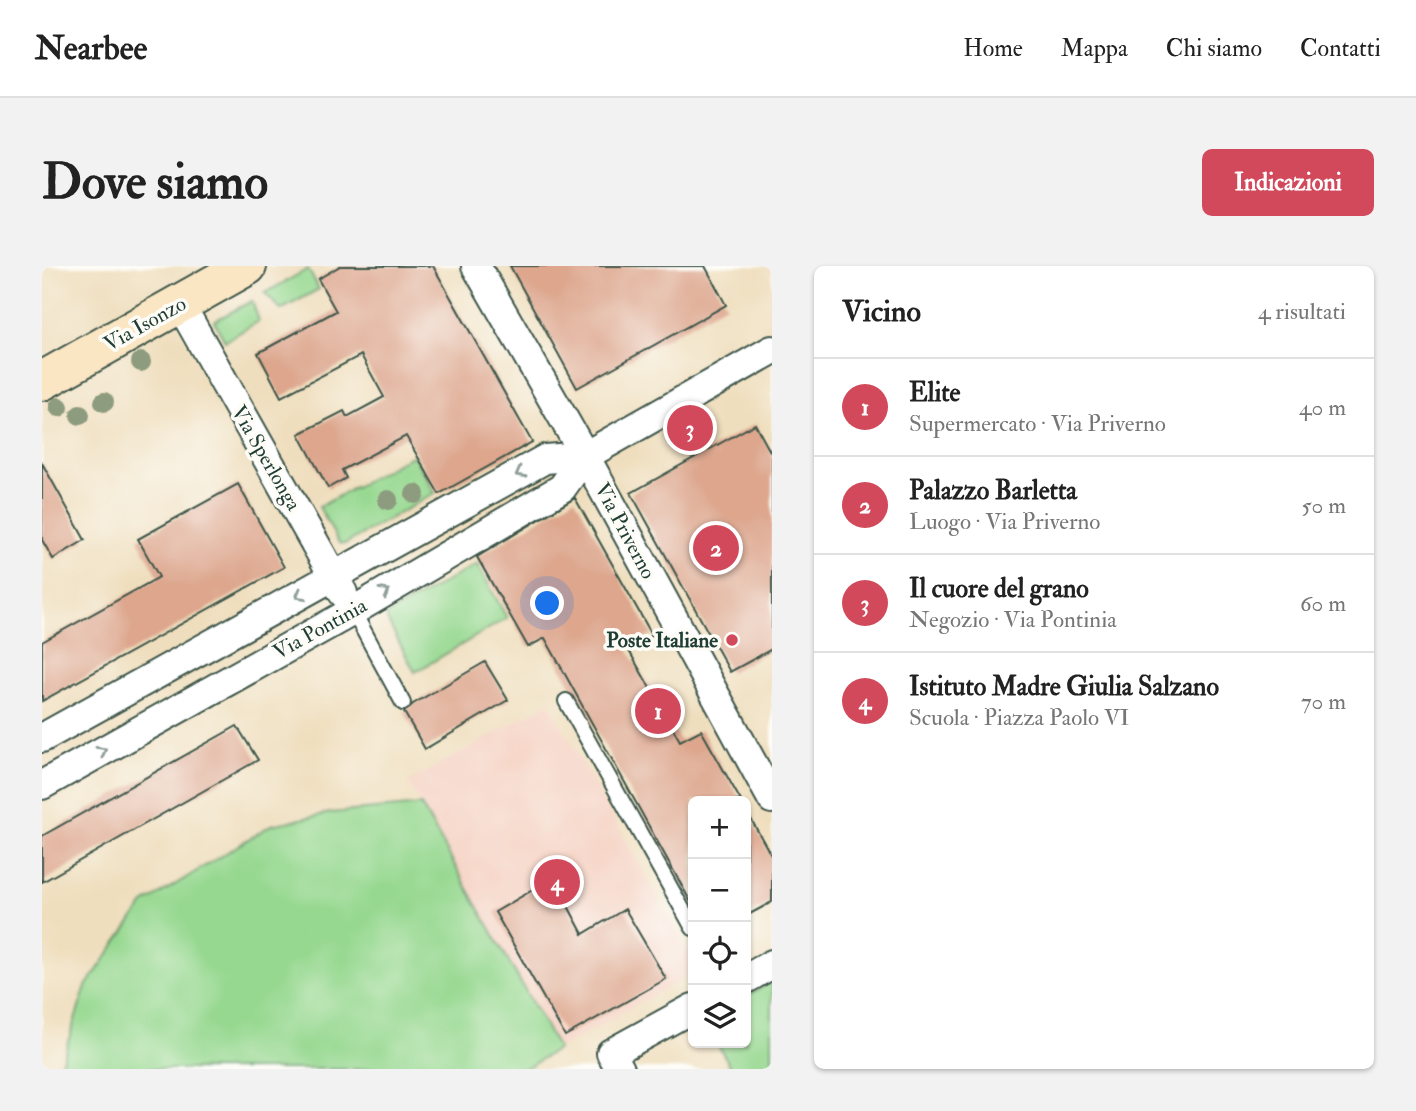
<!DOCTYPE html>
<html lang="it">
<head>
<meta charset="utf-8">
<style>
  body { margin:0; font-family:"IM FELL Double Pica",serif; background:#f2f2f2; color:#222 }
  .controls { position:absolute; right:21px; bottom:21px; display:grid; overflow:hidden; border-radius:10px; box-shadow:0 2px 5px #0004 }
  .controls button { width:63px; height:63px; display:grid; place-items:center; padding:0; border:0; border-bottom:2px solid #e0e0e0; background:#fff; color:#222; font:35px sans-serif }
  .you { position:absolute; left:506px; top:338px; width:24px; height:24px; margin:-18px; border:5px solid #fff; border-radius:50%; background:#1a73e8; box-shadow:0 0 0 10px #1a73e833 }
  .badge { display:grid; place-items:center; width:46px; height:46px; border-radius:50%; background:#d1495b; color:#fff; font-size:23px; font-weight:700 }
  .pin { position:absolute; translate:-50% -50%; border:4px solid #fff; box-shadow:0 2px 7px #0006 }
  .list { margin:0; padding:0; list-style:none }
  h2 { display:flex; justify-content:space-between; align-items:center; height:91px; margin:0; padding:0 28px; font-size:30px }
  h2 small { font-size:23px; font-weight:400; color:#767676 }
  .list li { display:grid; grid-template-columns:46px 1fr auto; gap:21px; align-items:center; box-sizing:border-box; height:98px; padding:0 28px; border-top:2px solid #e0e0e0 }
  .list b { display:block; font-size:26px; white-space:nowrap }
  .list p { margin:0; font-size:23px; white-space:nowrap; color:#767676 }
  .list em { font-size:23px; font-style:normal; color:#767676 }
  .icon { flex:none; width:38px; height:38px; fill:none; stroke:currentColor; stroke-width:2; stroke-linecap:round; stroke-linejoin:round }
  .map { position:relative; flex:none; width:730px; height:803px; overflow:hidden; border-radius:10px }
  header { display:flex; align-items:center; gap:42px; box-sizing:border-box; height:98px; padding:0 35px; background:#fff; border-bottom:2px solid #e0e0e0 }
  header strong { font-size:33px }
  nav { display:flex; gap:38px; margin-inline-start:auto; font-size:24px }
  .intro { display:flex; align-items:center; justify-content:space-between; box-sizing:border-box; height:168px; padding:0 42px }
  h1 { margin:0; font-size:49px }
  .button { padding:18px 32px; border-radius:10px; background:#d1495b; color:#fff; font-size:24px; font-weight:700 }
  main { display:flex; gap:42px; padding:0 42px }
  aside { flex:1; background:#fff; border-radius:10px; box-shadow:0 2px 5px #0004 }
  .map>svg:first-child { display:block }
  .built { fill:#f5d2c3 }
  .green { fill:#96d890; stroke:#5a8a62; stroke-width:2 }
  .building { fill:#dda68d }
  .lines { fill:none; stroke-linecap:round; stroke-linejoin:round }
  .lane-casing { stroke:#3e5549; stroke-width:18 }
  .street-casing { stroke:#3e5549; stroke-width:32 }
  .secondary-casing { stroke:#3e5549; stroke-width:42 }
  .lane { stroke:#fff; stroke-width:14 }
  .street { stroke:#fff; stroke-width:28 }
  .secondary { stroke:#fbe6c4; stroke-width:38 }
  .tree { fill:#8d9b7e }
  .oneway { stroke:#8f9e9a }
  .poi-dot { fill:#d1495b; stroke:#fdfcf7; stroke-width:2.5 }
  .labels { text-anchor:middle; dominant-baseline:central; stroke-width:7; stroke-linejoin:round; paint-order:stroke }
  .street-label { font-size:21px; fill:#1f3d34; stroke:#fdfcf7 }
  .poi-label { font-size:21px; font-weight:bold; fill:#1f3d34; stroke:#fdfcf7; text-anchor:end }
</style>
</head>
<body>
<header>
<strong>Nearbee</strong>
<nav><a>Home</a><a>Mappa</a><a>Chi siamo</a><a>Contatti</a></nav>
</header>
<div class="intro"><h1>Dove siamo</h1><a class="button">Indicazioni</a></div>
<main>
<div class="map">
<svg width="730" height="803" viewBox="0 0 730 803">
  <rect width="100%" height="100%" fill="#fdfcf7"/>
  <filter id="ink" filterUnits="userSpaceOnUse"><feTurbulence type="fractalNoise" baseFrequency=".0143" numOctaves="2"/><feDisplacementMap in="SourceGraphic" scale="14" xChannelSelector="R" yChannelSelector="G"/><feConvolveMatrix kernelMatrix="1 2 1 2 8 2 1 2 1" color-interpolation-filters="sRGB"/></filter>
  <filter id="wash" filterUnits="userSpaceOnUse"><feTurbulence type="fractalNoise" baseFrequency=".00686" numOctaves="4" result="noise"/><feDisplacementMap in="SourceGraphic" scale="28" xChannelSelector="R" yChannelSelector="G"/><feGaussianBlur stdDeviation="1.57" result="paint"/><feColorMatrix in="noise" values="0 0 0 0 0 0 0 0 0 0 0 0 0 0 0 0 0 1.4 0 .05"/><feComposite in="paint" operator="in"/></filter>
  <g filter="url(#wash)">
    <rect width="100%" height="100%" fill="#efdebd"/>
    <polygon class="built" points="507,437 651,694 651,707 516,783 366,516"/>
    <g class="green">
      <polygon points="266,3 277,23 239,44 223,27"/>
      <polygon points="210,35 217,55 183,75 172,55"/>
      <polygon points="371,189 393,227 303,278 297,277 277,241"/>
      <polygon points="435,298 465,352 373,406 345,354 345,349"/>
      <polygon points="379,539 516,783 482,803 17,803 44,720 102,638 229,559 288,547"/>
      <polygon points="730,716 730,803 690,803 675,777 704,777 704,730"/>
    </g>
    <g id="blocks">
      <g class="building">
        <polygon points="298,0 391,0 490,176 397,228 364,170 300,204 304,212 286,222 257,168 302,145 305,151 342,131 319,89 239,131 216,87 294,45 276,13"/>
        <polygon points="468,0 663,0 684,39 535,122"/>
        <polygon points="713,158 730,189 730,383 688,406 589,227"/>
        <polygon points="0,197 43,274 11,293 0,274"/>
        <polygon points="196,218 242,301 0,435 0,376 117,311 96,273"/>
        <polygon points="533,232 610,369 586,383 638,475 659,464 699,535 651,535 651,640 503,372 486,381 435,291"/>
        <polygon points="443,396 466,434 383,483 362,446 371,438"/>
        <polygon points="195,460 216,494 0,616 0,570"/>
        <polygon points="704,544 730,591 730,636 704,650"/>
        <polygon points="511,612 541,668 583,643 624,713 523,770 453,646"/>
      </g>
    </g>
  </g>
  <g filter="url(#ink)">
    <use href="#blocks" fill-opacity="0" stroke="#3e5549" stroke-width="2"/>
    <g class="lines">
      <g class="lane-casing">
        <g id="lane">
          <polyline points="311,345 361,437"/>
          <polyline points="524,435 651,662"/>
        </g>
      </g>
      <g class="street-casing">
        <g id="street">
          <polyline points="434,0 543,190 730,533"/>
          <polyline points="138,38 301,327"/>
          <polyline points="0,472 503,193 543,190 730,84"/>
          <polyline points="0,519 311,345 520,222 543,190"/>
          <polyline points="704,713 730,698"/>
          <polyline points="578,803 569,787 651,742"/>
        </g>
      </g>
      <g class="secondary-casing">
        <polyline id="secondary" points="0,115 205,0"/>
      </g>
      <use href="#lane" class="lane"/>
      <use href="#street" class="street"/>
      <use href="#secondary" class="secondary"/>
    </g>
    <g class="tree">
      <circle cx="99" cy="96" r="10"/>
      <circle cx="62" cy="136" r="10"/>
      <circle cx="17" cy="141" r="10"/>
      <circle cx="38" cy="149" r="10"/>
      <circle cx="373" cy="228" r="10"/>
      <circle cx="346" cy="234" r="10"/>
    </g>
    <defs><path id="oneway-chevron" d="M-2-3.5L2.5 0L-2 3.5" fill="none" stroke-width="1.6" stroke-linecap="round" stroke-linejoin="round" transform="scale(1.75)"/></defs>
    <g class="oneway">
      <use href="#oneway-chevron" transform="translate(478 207) rotate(151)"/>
      <use href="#oneway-chevron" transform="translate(343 326) rotate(-30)"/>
      <use href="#oneway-chevron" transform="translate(258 329) rotate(151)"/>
      <use href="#oneway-chevron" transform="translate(60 485) rotate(-29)"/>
    </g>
  </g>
  <circle class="poi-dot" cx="690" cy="374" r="7"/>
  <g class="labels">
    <g class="street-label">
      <text transform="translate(103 58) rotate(-29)">Via Isonzo</text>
      <text transform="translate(224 192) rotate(60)">Via Sperlonga</text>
      <text transform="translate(583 265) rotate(62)">Via Priverno</text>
      <text transform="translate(278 363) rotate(-29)">Via Pontinia</text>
    </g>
    <g class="poi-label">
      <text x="676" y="374">Poste Italiane</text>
    </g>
  </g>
</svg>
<div class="controls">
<button>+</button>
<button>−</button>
<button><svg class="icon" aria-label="locate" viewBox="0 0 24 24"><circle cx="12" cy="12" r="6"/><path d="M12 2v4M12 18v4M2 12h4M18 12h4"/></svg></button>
<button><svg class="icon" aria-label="layers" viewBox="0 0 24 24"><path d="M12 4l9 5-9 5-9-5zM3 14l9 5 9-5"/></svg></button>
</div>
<div class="you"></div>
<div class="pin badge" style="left:616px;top:445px">1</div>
<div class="pin badge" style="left:674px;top:282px">2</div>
<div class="pin badge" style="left:648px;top:162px">3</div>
<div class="pin badge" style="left:515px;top:616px">4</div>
</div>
<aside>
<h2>Vicino<small>4 risultati</small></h2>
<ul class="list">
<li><span class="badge">1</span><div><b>Elite</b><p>Supermercato · Via Priverno</p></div><em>40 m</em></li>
<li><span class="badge">2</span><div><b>Palazzo Barletta</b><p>Luogo · Via Priverno</p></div><em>50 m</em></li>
<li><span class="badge">3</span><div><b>Il cuore del grano</b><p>Negozio · Via Pontinia</p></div><em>60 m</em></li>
<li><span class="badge">4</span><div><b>Istituto Madre Giulia Salzano</b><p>Scuola · Piazza Paolo VI</p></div><em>70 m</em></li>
</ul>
</aside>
</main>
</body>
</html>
